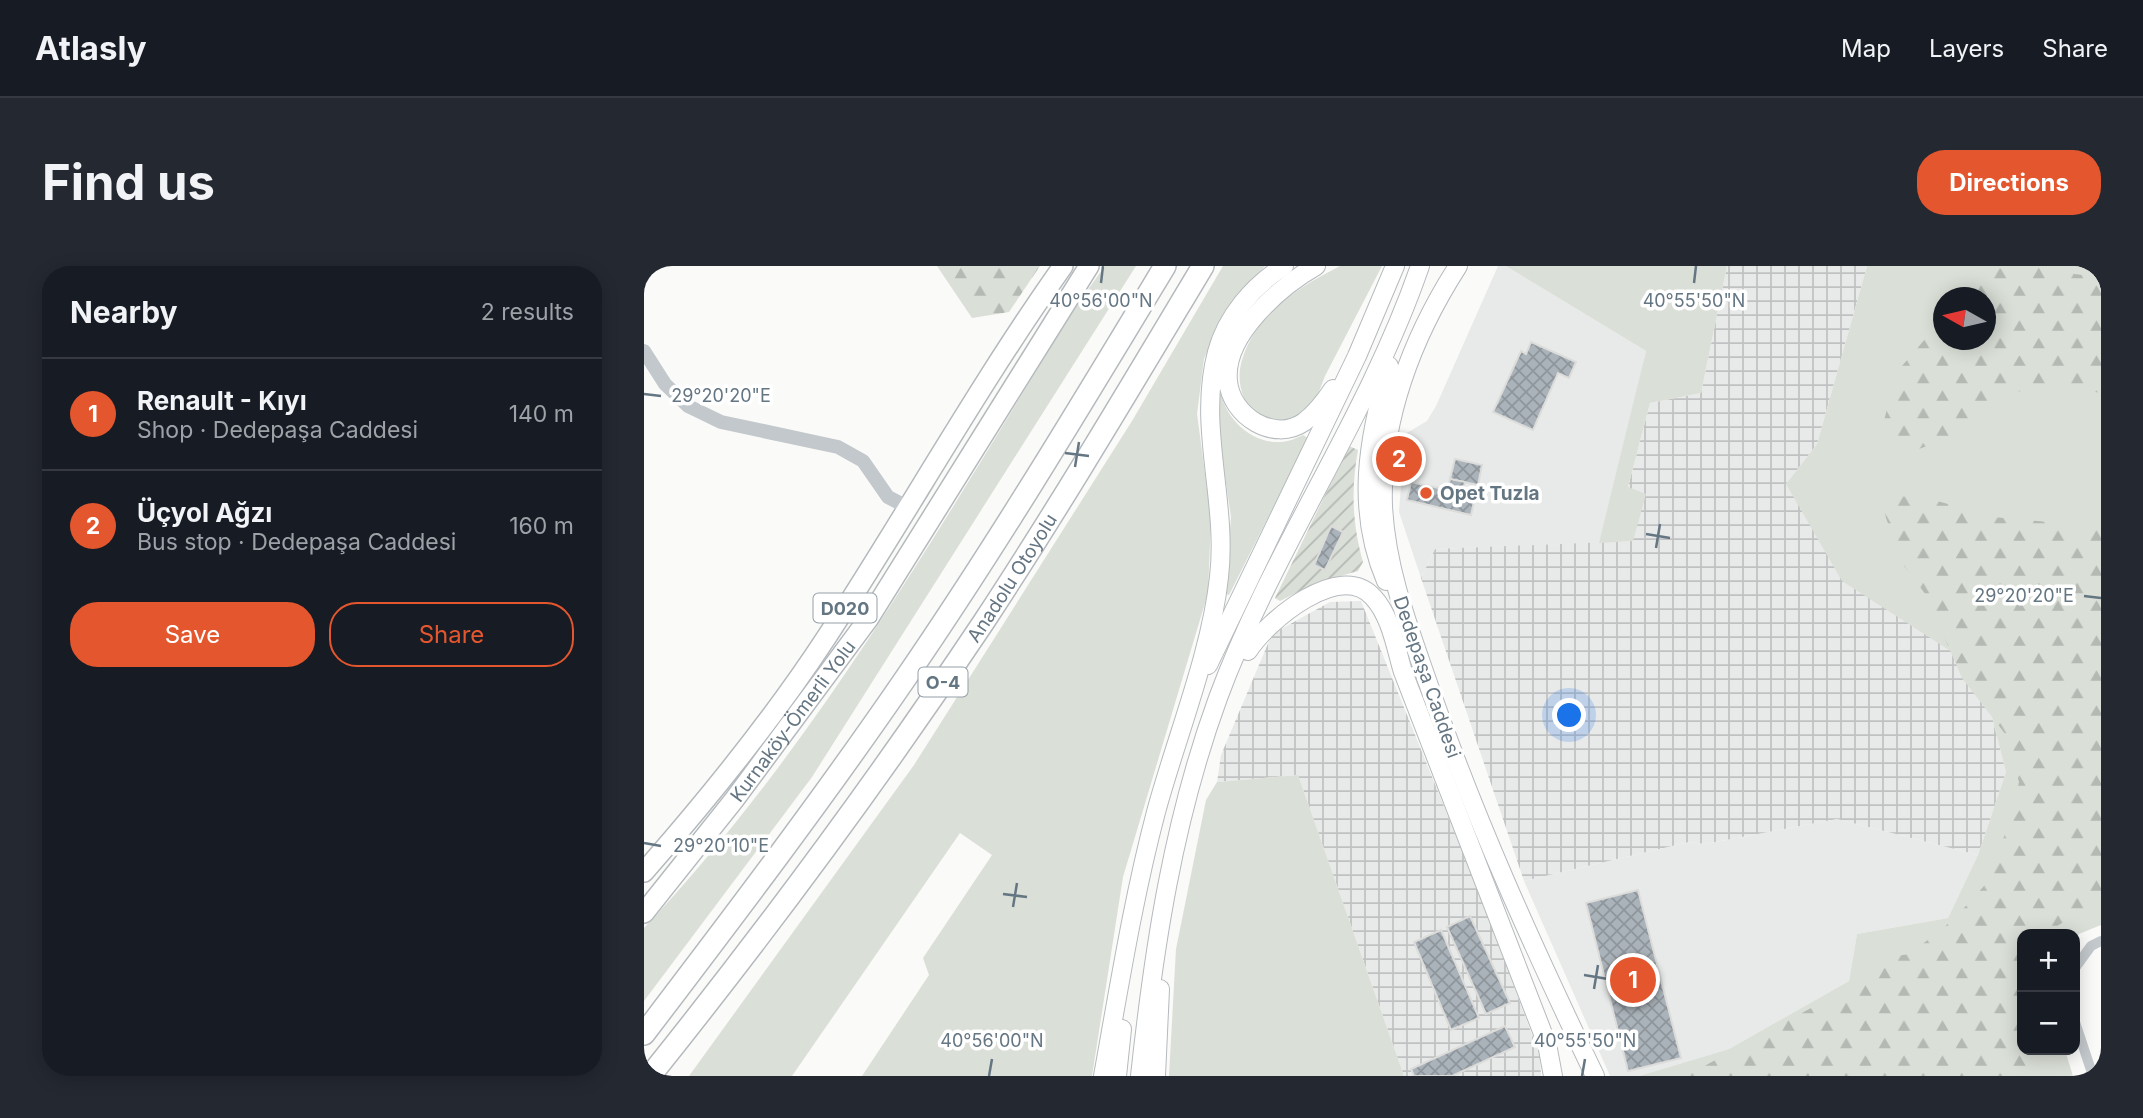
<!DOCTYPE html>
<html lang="en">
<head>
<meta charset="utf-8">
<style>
  body { margin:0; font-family:Inter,sans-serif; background:#242831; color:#f1f3f6 }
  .controls { position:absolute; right:21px; bottom:21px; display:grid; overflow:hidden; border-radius:14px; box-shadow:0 4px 18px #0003 }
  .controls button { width:63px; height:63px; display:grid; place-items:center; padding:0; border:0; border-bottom:2px solid #363941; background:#171b24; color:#f1f3f6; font:35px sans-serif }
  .compass { position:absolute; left:1289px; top:21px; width:63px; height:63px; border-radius:50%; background:#171b24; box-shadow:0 4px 18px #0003; rotate:278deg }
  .you { position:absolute; left:926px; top:450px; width:24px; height:24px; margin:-18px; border:5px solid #fff; border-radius:50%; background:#1a73e8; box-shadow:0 0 0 10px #1a73e833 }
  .badge { display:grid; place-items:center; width:46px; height:46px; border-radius:50%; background:#e4572e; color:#fff; font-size:23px; font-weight:700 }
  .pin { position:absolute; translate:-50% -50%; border:4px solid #fff; box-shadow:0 2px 7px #0006 }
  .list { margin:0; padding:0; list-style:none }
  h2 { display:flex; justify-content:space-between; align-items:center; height:91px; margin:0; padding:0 28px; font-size:30px }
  h2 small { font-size:23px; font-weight:400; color:#9ea1a6 }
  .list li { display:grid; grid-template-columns:46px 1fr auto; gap:21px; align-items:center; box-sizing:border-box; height:112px; padding:0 28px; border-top:2px solid #363941 }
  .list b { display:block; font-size:26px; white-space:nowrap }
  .list p { margin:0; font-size:23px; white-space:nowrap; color:#9ea1a6 }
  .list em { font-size:23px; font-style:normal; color:#9ea1a6 }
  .actions { display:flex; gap:14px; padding:21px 28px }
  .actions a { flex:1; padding:16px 0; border:2px solid #e4572e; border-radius:28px; text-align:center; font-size:24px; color:#e4572e }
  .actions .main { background:#e4572e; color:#fff }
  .map { position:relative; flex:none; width:1457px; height:810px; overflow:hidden; border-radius:28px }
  header { display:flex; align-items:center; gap:42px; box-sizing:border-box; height:98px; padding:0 35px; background:#171b24; border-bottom:2px solid #363941 }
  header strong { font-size:33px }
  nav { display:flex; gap:38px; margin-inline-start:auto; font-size:24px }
  .intro { display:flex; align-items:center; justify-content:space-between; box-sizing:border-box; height:168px; padding:0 42px }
  h1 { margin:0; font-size:49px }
  .button { padding:18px 32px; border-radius:28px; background:#e4572e; color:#fff; font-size:24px; font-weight:700 }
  main { display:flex; gap:42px; padding:0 42px }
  aside { flex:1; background:#171b24; border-radius:28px; box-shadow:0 4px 18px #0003 }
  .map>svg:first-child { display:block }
  .built { fill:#e8e9e9 }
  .industrial { fill:url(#industrial-grid) }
  .grass { fill:#dadfd7; fill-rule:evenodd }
  .forest { fill:url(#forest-firs) }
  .garden { fill:url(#garden-furrows) }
  .building { fill:url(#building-cross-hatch); stroke:#dcdcda; stroke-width:2 }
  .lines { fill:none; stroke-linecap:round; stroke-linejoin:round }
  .primary-casing { stroke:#b5babe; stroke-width:20 }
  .trunk-casing { stroke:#b4b9bd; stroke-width:22 }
  .motorway-casing { stroke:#b4b9bd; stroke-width:24 }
  .minor { stroke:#c3c8cc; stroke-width:10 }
  .tertiary { stroke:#c3c8cc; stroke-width:14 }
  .primary { stroke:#fff; stroke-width:18 }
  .trunk { stroke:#fff; stroke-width:19 }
  .motorway { stroke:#fff; stroke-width:21 }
  .ticks { fill:none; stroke:#657683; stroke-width:2.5 }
  .poi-dot { fill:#e4572e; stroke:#fff; stroke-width:2.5 }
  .labels { text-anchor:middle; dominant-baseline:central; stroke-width:7; stroke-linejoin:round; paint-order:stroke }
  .shield { fill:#fff; stroke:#939fa8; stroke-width:2 }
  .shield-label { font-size:18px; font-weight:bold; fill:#657683 }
  .poi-label { font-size:19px; font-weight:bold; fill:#657683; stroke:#fff; text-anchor:start }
  .street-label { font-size:19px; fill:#657683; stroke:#fff }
  .ticks-label { font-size:18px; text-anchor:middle; fill:#657683; stroke:#fff; stroke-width:7; stroke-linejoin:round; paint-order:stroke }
</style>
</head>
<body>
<header>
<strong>Atlasly</strong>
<nav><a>Map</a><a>Layers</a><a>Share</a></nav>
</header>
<div class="intro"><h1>Find us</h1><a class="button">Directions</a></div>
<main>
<aside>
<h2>Nearby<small>2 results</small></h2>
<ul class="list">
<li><span class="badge">1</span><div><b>Renault - Kıyı</b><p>Shop · Dedepaşa Caddesi</p></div><em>140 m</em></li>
<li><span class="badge">2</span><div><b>Üçyol Ağzı</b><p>Bus stop · Dedepaşa Caddesi</p></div><em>160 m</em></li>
</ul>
<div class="actions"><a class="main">Save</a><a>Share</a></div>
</aside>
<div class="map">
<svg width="1457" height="810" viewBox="0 0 1457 810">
  <defs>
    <pattern id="industrial-grid" width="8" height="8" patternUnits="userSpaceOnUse" patternTransform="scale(1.75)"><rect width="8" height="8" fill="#e8e9e9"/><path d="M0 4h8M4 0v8" fill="none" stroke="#c0c1c2"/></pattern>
    <pattern id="forest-firs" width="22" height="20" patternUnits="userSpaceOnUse" patternTransform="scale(1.75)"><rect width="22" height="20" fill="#dadfd7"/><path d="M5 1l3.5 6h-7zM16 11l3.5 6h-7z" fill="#b4b9b4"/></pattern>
    <pattern id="garden-furrows" width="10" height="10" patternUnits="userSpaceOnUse" patternTransform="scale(1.75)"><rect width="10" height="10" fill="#dadfd7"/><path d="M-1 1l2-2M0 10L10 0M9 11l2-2" fill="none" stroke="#b4b9b4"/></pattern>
    <pattern id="building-cross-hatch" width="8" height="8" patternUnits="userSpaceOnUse" patternTransform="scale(1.75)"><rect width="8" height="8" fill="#aab3b9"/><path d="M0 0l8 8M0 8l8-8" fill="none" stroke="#8e969c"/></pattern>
  </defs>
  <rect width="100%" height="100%" fill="#fafaf8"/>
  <g class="built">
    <polygon points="854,0 862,0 1002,85 965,243 955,277 791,283 777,312 755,246 761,168 783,155 792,140"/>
    <polygon points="1193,553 1334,589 1304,652 1213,668 1205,715 1085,783 995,810 966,810 880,615 1045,576 1061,578"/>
  </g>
  <g class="industrial">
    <polygon points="1083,0 1223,0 1173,178 1142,218 1336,404 1362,506 1334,589 1193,553 1061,578 1045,576 880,615 777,312 791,283 989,275 984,221 1006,137 1057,127"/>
    <polygon points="717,335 837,632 896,790 897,810 760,810 654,509 573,516 577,489 628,368 686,336"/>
  </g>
  <g class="grass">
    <path d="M461,0h31l-324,511 -168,224v-73c174,-184 299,-407 432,-622z"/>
    <polygon points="579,0 621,0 581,45 560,93 553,148 567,252 564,327 479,611 448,810 218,810 285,709 279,692 348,589 316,567 148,810 45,810 270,499 488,155"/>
    <path d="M696,0h42c-19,37 -38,73 -57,110 -4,10 -9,26 -17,33 -37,37 -79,-6 -66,-49 14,-47 57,-73 98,-94z"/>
    <polygon points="862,0 1083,0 1057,127 1006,137 984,221 1002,228 989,275 955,277 1002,85"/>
    <path d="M1223,0h234v659l-22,9 -4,7v-7h-53v116h43l8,26h-434l90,-27 120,-68 8,-47 91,-16 30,-63 28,-83 -26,-102 -138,-89 -56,-97 31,-40zM1300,32h42v42h-42z"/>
    <path d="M576,120c2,30 30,58 61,56 7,0 16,-4 22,-7l5,3 -79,157 -4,-1 6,-77 -15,-102 1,-28z"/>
    <polygon points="654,509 760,810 525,810 532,683 562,534 573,516"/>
  </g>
  <g class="forest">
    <polygon points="293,0 396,0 365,46 328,52"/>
    <polygon points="1325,0 1425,0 1430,8 1457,11 1457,127 1411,119 1356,129 1318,167 1275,183 1237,167 1252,107 1288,65 1299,60 1300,74 1342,74 1342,32 1327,31"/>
    <polygon points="1238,229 1283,232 1349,251 1457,261 1457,639 1431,649 1400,668 1378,668 1378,784 1383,784 1385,810 1042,810 1213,717 1238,692 1266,688 1310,653 1340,620 1366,556 1375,516 1362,469 1318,412 1282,329 1260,300 1242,252"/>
  </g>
  <path class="garden" d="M705,180l9,4c-7,39 -6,73 5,112l-5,9 -42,12 -36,18 -5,-3z"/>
  <g class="building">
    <polygon points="887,76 932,96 925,112 914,107 889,164 849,146 877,85 882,88"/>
    <polygon points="811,193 838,199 834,219 806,213"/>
    <polygon points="806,213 821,216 818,228 831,231 827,249 763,234 767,216 804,224"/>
    <polygon points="687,260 699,266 681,304 670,299"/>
    <polygon points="994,624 1037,792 984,805 942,637"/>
    <polygon points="826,650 866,737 842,748 803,661"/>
    <polygon points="797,664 835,752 807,764 770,676"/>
    <polygon points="861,760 871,781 808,810 770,810 767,803"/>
  </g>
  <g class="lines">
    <g class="primary-casing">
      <g id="primary">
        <path d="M672,0c-35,20 -93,69 -88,115 3,35 46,62 76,41 12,-9 21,-21 29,-33"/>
        <path d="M814,0c-45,70 -78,154 -75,240 3,61 24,117 44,174 46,135 106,267 168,396"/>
        <path d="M742,315c-31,-72 -18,-143 3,-215"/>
        <path d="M604,385c19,-30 92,-91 125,-54 18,19 23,52 30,75l144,372 6,32"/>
        <polyline points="564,399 713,90 751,0"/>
        <path d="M459,810c16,-88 30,-177 53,-264 20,-74 55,-159 63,-235 9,-76 -22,-150 -2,-225 10,-36 36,-66 67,-86"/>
        <polyline points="473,810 478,763"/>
        <path d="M496,810c14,-129 33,-255 78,-378 55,-149 150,-281 202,-432"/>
        <polyline points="512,810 516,723"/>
      </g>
    </g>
    <g class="trunk-casing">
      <g id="trunk">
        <path d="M0,606c64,-73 129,-153 182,-234 81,-124 152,-252 237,-372"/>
        <path id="s1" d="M0,647l90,-113 135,-182 220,-352"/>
      </g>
    </g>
    <g class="motorway-casing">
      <g id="motorway">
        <path d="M0,768c89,-117 178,-234 261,-355 92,-134 176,-274 260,-413"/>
        <path id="s2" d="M6,810c117,-146 229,-297 333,-453 77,-117 148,-237 220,-357"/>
      </g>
    </g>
    <g class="minor">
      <polyline points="1431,702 1447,680 1457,675"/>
      <polyline points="1431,756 1449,810"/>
    </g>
    <polyline class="tertiary" points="0,85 21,118 44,140 77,156 194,181 219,195 244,231 265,242"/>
    <use href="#primary" class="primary"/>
    <use href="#trunk" class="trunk"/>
    <use href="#motorway" class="motorway"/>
  </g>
  <path class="ticks" d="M457,17l2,-17M1050,17l2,-17M0,128l17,2M421,187l24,3M431,201l4,-25M1002,268l24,4M1012,282l4,-24M1440,330l17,2M0,577l17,3M359,628l24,3M369,641l4,-24M940,709l24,4M950,723l4,-24M345,810l3,-17M938,810l3,-17"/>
  <circle class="poi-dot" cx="782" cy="227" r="7"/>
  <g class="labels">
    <g class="shield">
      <rect x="169.5" y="327.5" width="63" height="29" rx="5"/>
      <rect x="274.5" y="401.5" width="49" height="29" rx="5"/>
    </g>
    <g class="shield-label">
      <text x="201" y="342">D020</text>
      <text x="299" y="416">O-4</text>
    </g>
    <g class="poi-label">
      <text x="796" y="227">Opet Tuzla</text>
    </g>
    <g class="street-label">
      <text stroke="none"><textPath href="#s2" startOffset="616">Anadolu Otoyolu</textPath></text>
      <text transform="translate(783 411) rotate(71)">Dedepaşa Caddesi</text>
      <text stroke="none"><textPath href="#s1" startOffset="243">Kurnaköy-Ömerli Yolu</textPath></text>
    </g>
  </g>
  <g class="ticks-label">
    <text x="457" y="41">40°56'00"N</text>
    <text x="1050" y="41">40°55'50"N</text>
    <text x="77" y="136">29°20'20"E</text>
    <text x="1380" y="336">29°20'20"E</text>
    <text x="77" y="586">29°20'10"E</text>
    <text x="348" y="781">40°56'00"N</text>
    <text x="941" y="781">40°55'50"N</text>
  </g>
</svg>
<div class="controls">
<button>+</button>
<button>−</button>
</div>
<svg class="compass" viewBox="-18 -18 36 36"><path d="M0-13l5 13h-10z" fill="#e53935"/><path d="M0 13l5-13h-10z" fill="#9ea1a6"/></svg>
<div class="you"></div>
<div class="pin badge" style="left:989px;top:714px">1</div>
<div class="pin badge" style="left:755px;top:193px">2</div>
</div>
</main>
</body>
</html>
